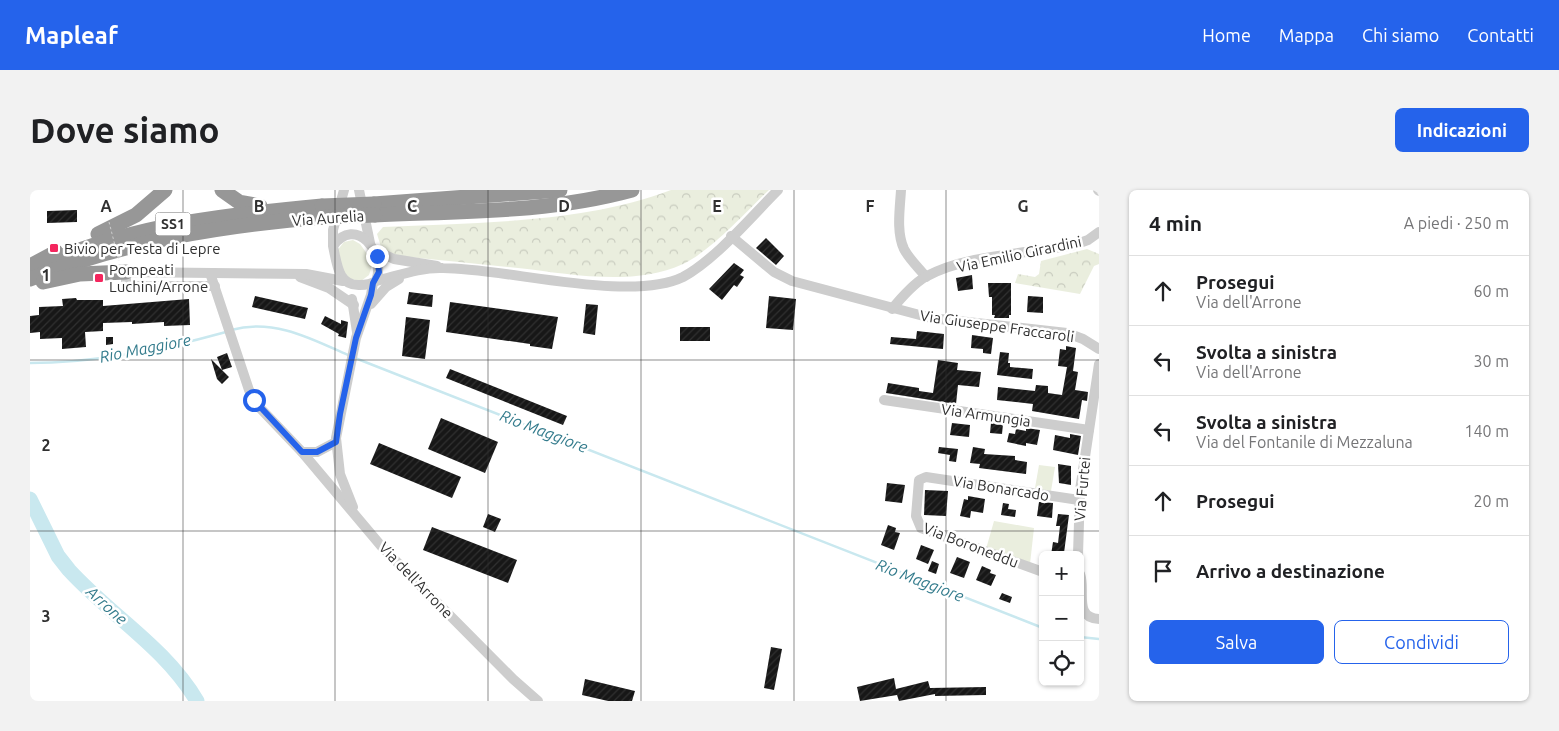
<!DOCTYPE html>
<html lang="it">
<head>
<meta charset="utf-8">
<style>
  body { margin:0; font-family:Ubuntu,sans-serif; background:#f2f2f2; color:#202124 }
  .controls { position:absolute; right:15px; bottom:15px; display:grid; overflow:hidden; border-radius:8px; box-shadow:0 1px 4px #0004 }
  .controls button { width:45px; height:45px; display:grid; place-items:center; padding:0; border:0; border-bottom:1px solid #e0e0e0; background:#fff; color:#202124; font:25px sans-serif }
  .stop { position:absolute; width:15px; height:15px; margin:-11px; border:4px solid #2563eb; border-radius:50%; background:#fff }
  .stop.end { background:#2563eb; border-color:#fff; box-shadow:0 1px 5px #0008 }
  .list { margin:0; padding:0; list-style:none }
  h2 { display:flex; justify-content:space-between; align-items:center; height:65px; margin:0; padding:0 20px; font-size:21px }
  h2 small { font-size:16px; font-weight:400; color:#757577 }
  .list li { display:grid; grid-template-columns:32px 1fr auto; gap:15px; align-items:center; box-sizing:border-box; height:70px; padding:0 20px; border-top:1px solid #e0e0e0 }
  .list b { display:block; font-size:19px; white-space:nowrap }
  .list p { margin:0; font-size:16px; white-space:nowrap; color:#757577 }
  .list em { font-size:16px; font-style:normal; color:#757577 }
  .actions { display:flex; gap:10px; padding:15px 20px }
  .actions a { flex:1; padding:11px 0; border:1px solid #2563eb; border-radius:8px; text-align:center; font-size:18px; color:#2563eb }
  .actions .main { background:#2563eb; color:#fff }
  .icon { flex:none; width:28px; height:28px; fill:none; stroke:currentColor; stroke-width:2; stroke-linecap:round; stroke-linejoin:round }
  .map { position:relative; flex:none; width:1069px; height:511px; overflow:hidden; border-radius:8px }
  header { display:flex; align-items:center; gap:30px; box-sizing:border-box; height:70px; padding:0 25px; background:#2563eb; color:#fff }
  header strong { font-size:24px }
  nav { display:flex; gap:28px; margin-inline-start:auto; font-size:18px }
  .intro { display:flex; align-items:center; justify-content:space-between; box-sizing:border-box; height:120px; padding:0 30px }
  h1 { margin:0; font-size:35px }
  .button { padding:12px 22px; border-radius:8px; background:#2563eb; color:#fff; font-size:18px; font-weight:700 }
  main { display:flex; gap:30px; padding:0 30px }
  aside { flex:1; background:#fff; border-radius:8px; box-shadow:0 1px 4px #0004 }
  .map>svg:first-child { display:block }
  .grass { fill:#eaeede }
  .forest { fill:url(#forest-crowns) }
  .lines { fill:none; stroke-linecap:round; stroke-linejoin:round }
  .stream { stroke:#c9e8ef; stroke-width:2.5 }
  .river { stroke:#c9e8ef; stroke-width:15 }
  .building { fill:url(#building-hatch) }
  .minor { stroke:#cdcdcd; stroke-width:10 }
  .highway { stroke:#979797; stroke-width:15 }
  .path-bridge { stroke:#cdcdcd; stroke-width:1; stroke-dasharray:2.5 2.5; stroke-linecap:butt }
  .highway-bridge { stroke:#979797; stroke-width:15 }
  .route { stroke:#2563eb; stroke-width:6 }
  .grid { fill:none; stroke:#303030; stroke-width:1; stroke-opacity:0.55 }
  .poi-dot { fill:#f4265e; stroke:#fff; stroke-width:2 }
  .labels { text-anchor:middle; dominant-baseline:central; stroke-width:5; stroke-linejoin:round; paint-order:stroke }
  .shield { fill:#fff; stroke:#6e6e6e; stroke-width:1 }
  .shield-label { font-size:14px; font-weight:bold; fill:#303030 }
  .street-label { font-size:15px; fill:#303030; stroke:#fff }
  .poi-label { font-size:15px; fill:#303030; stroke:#fff; text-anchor:start }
  .water-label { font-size:16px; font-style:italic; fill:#337b8c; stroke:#fff }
  .grid-label { font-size:16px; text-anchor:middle; font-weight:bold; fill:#303030; stroke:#fff; stroke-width:5; stroke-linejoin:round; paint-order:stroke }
</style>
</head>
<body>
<header>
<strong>Mapleaf</strong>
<nav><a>Home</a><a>Mappa</a><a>Chi siamo</a><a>Contatti</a></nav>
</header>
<div class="intro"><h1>Dove siamo</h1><a class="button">Indicazioni</a></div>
<main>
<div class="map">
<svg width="1069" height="511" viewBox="0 0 1069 511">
  <defs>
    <pattern id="forest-crowns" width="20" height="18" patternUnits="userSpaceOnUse" patternTransform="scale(1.25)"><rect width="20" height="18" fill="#eaeede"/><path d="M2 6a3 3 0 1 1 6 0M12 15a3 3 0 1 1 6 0" fill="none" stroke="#c9ccbf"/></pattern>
    <pattern id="building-hatch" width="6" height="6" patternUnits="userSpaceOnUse" patternTransform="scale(1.25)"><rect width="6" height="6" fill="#171717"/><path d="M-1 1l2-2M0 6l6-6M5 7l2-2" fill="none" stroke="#303030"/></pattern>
  </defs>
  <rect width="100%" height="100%" fill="#fff"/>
  <g class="grass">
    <polygon points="323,50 330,54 343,72 339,85 331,91 320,89 314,82 306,62 314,52"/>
    <polygon points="1009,275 1025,277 1021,301 1005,298"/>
    <polygon points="964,331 1004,338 1000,374 956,359"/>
  </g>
  <g class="forest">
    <path d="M641,0h98c-23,22 -58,61 -86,74 -50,23 -112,10 -165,4 -40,-4 -80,-8 -120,-12l-16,-6 -5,-16 6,-7c95,-5 198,-3 288,-37z"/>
    <polygon points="1057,59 1069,64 1069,74 1064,76 1050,104 985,93 988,84 1005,87 1009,84 1011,71"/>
  </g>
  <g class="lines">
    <g class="stream">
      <path d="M201,140c43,-12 81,9 119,26"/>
      <polyline points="325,168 1013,438"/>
      <path d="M0,173c64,0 135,-14 196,-31"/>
      <polyline points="1050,447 1069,449"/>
    </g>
    <path class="river" d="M0,309l28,57 11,14c42,46 96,77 128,131"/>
  </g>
  <g class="building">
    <polygon points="47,20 47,32 17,33 17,21"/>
    <polygon points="736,48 754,66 746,75 726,58"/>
    <polygon points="704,73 714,80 710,85 714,87 707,97 704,95 692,110 679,99"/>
    <polygon points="942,85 943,99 928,101 926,88"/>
    <polygon points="958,93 981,93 981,125 979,125 979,128 964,128 965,125 962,125 962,107 959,107"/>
    <polygon points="379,102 403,105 402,117 377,114"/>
    <polygon points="225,106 278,118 275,129 222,117"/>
    <polygon points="739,106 766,109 763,140 736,138"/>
    <polygon points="998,106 1013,107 1013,123 997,122"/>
    <polygon points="46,108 47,110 73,110 73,116 159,109 160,135 134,136 134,132 102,134 102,132 73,133 73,141 55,142 56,157 32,159 32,148 10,149 10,142 0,143 0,126 9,125 9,117 33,116 32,109"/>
    <polygon points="420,112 528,127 522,159 500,156 500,154 416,142"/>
    <polygon points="556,114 568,115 565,145 553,143"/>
    <polygon points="295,126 311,134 311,130 318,132 316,148 308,146 309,144 291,134"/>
    <polygon points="376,127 400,130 395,169 372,166"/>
    <rect x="650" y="137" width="30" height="14"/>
    <polygon points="887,141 914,144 913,159 860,154 861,147 886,149"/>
    <polygon points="942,145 963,148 961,164 953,163 953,159 941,158"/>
    <polygon points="76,147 83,147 83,154 76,155"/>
    <polygon points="1036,156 1046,158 1043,181 1048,182 1045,200 1058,202 1057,211 1052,210 1049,229 1002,221 1003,214 967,210 968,197 1005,201 1006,195 1018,196 1018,203 1032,205 1037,177 1028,176 1030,159 1036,160"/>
    <polygon points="970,162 979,163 978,173 980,173 980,177 1003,179 1002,189 967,185"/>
    <polygon points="197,163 202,177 192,180 199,187 192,194 187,189 181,169 192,180 187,167"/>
    <polygon points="908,170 928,173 927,180 951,182 949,197 928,195 926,214 856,203 858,193 889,198 889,201 903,203"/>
    <polygon points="420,179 537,226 533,235 416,188"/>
    <polygon points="411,228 468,252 455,283 398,259"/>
    <polygon points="922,233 940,235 939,247 920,245"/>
    <polygon points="961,233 973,234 972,244 960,243"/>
    <polygon points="996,238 1010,240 1007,255 996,253 996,256 977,252 979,243 985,244 986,239 996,241"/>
    <polygon points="1040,244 1051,246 1048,265 1023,260 1025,245 1040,248"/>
    <polygon points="349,253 431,287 422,308 340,274"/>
    <polygon points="909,257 928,259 926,272 919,271 920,265 908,263"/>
    <polygon points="943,257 955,259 954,264 985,266 985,270 997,272 996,284 949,278 950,274 940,273"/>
    <polygon points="1028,274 1041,276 1041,295 1029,293"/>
    <polygon points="857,293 875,295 872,313 855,311"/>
    <polygon points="895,300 918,301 916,326 894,325"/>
    <polygon points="938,306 955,309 953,323 941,321 940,328 930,326 934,309 938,310"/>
    <polygon points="1009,312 1023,313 1022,328 1007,326"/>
    <polygon points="973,313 979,314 978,319 986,320 985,327 971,325"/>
    <polygon points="458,324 471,329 465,342 453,337"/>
    <polygon points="1028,324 1039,325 1034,363 1021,365 1023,352 1028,353 1030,336 1026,336"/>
    <polygon points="858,335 866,338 865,342 870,343 864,360 851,355"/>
    <polygon points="402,337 487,370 478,393 393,360"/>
    <polygon points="891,355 904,360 898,374 886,369"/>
    <polygon points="927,367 940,372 934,388 920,383"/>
    <polygon points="902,371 909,374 906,384 898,381"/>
    <polygon points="952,376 961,380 960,383 966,385 961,396 946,390"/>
    <polygon points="972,403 982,407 980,413 969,409"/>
    <polygon points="741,457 752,459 744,500 734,498"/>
    <polygon points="864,488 866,499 898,491 900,498 956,497 956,505 905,506 905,504 869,511 867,505 830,511 827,497"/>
    <polygon points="555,489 605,501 602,511 578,511 552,505"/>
  </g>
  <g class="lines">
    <g class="minor">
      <polyline points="329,0 340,53"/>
      <path d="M871,0c-1,18 -5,42 3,59 5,10 15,19 22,28"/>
      <polyline points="1068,0 1069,1"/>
      <polyline points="701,46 744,82 762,91 901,128 1037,143 1053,149 1069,159"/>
      <path d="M303,56c22,-31 54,6 43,35 -5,3 -10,4 -16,4 -22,1 -23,-21 -27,-39v-16l11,-40"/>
      <polyline points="344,60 364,69 407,76"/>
      <polyline points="180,83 219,200 231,219 272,262 352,357 483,489 508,511"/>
      <polyline points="270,87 299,98 324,115"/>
      <path d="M346,91c21,-5 45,-14 67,-13 62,0 187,35 240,9 32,-17 69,-61 95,-87"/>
      <polyline points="185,96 96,96 96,82 276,84 313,91"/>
      <polyline points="322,109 327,142"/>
      <polyline points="341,114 356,97 369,89"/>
      <path d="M862,119c9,-11 20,-24 33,-32 42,-23 102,-23 149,-32l14,-5 11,-8"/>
      <polyline points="854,210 1059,240"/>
      <polyline points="272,262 287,262 306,252"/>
      <polyline points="323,317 310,284 306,248 326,148 341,105 343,93"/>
      <polyline points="1048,365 1050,300 1069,174"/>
      <polyline points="1013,382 891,338 886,326 889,290 896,287 1049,310"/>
      <path d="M1050,384c6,16 -7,44 19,45"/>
    </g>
    <g class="highway">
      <polyline points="192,0 209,12 230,16"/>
      <polyline points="344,14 530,0"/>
      <path d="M345,25c86,-4 173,-2 257,-25"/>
      <polyline points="68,44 106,25 135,0"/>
      <path d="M20,71c93,-37 173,-46 272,-55"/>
      <polyline points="0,76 26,62"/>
      <path d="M0,89c95,-38 194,-54 296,-62"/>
      <polyline points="13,92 50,84 96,82"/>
    </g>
    <polyline class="path-bridge" points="79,32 89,71"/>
    <g class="highway-bridge">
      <polyline points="292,16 344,14"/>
      <polyline points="296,27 345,25"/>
    </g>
  </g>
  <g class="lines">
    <polyline class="route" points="224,210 272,262 287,262 306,252 310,224 326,148 341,105 343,93 349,82 347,66"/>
  </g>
  <path class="grid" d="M153,0v511M305,0v511M458,0v511M611,0v511M764,0v511M916,0v511M0,170h1069M0,341h1069"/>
  <g class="poi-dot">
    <rect x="19" y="53" width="10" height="10" rx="2.5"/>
    <rect x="64" y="83" width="10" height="10" rx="2.5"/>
  </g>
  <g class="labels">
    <rect class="shield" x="125.5" y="22.5" width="35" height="23" rx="4"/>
    <g class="shield-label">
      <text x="143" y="34">SS1</text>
    </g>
    <g class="street-label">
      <text transform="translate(298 28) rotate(-4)">Via Aurelia</text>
      <text transform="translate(989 64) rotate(-12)">Via Emilio Girardini</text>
      <text transform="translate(967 136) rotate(8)">Via Giuseppe Fraccaroli</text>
      <text transform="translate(956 225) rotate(8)">Via Armungia</text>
      <text transform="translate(971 298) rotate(9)">Via Bonarcado</text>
      <text transform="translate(1052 299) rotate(-85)">Via Furtei</text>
      <text transform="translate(941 355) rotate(21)">Via Boroneddu</text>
      <text transform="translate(386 390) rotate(46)">Via dell'Arrone</text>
    </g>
    <g class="poi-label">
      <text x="34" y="58">Bivio per Testa di Lepre</text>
      <text x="79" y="79">Pompeati<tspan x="79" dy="17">Luchini/Arrone</tspan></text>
    </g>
    <g class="water-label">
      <text transform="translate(115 158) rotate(-11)">Rio Maggiore</text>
      <text transform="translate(514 241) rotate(21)">Rio Maggiore</text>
      <text transform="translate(890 390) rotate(21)">Rio Maggiore</text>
      <text transform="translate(77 415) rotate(42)">Arrone</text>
    </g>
  </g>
  <g class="grid-label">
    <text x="76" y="22">A</text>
    <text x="229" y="22">B</text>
    <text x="382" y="22">C</text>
    <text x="534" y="22">D</text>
    <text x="687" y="22">E</text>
    <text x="840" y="22">F</text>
    <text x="993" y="22">G</text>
    <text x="16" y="91">1</text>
    <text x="16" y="261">2</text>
    <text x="16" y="432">3</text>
  </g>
</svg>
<div class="controls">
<button>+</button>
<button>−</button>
<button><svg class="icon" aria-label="locate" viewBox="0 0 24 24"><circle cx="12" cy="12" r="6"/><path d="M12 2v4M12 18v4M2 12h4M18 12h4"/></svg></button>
</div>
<div class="stop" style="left:224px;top:210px"></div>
<div class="stop end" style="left:347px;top:66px"></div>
</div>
<aside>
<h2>4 min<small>A piedi · 250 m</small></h2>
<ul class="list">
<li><svg class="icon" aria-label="ahead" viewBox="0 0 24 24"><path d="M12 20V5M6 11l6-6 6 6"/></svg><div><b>Prosegui</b><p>Via dell'Arrone</p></div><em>60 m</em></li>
<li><svg class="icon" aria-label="left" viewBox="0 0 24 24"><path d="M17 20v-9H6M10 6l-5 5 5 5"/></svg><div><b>Svolta a sinistra</b><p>Via dell'Arrone</p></div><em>30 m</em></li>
<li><svg class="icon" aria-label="left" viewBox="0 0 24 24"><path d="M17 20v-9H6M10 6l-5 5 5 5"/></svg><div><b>Svolta a sinistra</b><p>Via del Fontanile di Mezzaluna</p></div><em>140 m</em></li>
<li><svg class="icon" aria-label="ahead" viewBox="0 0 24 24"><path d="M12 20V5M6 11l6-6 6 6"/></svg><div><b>Prosegui</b></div><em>20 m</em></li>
<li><svg class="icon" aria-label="arrive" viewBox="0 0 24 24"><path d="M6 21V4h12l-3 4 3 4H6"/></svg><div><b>Arrivo a destinazione</b></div></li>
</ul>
<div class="actions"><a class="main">Salva</a><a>Condividi</a></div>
</aside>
</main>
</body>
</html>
